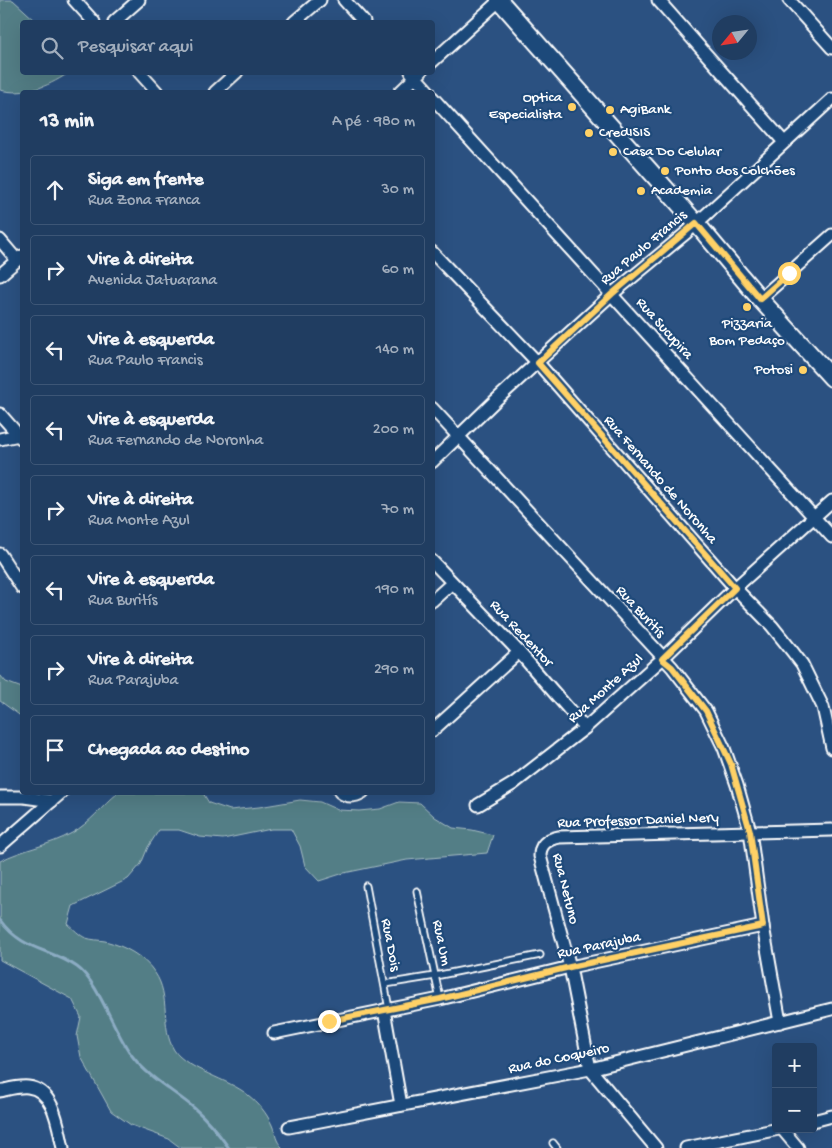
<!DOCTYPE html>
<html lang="pt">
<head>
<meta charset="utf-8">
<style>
  body { margin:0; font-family:"Gochi Hand",sans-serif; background:#284467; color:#f1f3f6 }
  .controls { position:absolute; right:15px; bottom:15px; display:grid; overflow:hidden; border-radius:5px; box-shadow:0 5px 20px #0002 }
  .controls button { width:45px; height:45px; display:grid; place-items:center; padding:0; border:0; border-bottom:1px solid #3d5676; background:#203d61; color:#f1f3f6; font:25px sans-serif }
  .compass { position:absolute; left:712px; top:15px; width:45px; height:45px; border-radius:50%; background:#203d61; box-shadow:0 5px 20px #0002; rotate:241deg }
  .stop { position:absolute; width:15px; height:15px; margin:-11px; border:4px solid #ffd166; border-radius:50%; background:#fff }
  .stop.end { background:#ffd166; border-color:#fff; box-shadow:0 1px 5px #0008 }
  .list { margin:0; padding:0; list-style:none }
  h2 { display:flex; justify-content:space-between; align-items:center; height:65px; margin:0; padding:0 20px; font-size:21px }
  h2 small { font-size:16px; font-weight:400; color:#a2aebd }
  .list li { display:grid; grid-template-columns:32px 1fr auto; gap:15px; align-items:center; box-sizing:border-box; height:70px; margin:0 10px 10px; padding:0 10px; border:1px solid #3d5676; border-radius:5px }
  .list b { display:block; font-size:19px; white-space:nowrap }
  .list p { margin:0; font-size:16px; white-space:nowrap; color:#a2aebd }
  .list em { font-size:16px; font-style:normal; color:#a2aebd }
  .icon { flex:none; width:28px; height:28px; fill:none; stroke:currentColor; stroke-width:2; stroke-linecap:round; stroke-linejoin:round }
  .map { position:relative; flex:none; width:832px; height:1148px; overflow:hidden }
  .search { position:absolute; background:#203d61; box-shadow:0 5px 20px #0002; left:20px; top:20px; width:415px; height:55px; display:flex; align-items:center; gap:12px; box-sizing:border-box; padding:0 18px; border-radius:5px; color:#a2aebd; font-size:19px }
  .panel { position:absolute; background:#203d61; box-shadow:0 5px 20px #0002; left:20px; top:90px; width:415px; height:705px; border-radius:5px }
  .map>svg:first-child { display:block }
  .green { fill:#527e86; stroke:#a8bec2 }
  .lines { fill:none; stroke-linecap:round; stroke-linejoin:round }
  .stream { stroke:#8cacc3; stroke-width:3 }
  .lane-casing { stroke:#fff; stroke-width:9 }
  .street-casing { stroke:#fff; stroke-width:15 }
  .secondary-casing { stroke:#fff; stroke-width:20 }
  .lane { stroke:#1f4a7a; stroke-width:5.5 }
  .street { stroke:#1f4a7a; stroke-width:11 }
  .secondary { stroke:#1f4a7a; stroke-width:16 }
  .route { stroke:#ffd166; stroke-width:6 }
  .poi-dot { fill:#ffd166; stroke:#1f4a7a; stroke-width:2 }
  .labels { text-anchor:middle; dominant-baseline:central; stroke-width:4.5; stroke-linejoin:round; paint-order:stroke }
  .poi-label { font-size:15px; fill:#fff; stroke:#1f4a7a; text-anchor:start }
  .street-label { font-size:15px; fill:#fff; stroke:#1f4a7a }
</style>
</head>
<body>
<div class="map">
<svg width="832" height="1148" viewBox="0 0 832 1148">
  <rect width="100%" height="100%" fill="#2b5181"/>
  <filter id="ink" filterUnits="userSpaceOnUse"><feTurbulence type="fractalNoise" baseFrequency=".02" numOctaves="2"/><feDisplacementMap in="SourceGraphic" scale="10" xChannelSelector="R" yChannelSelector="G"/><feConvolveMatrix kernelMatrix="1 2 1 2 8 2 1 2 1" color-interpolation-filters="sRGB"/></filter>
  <g filter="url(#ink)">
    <g class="green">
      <path d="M0,0h13l24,22h-15v50h45v2c-20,13 -43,22 -67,16z"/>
      <polygon points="0,675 6,682 22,688 22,717 0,701"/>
      <path d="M118,793h85l6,10 21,7 29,-3 41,-7 20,2 18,8 21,1 21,-2 19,-7 21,1 15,14 18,11 19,2 21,5 -6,18 -80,7 -63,13 -25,8 -14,-15 -5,-20 -9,-17h-20l-48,10 -23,-2 -21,-7h-20l-11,17 -7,17 -13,15 -55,27 -5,18c5,4 12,12 18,14 6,2 13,2 19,3 19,5 39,15 50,32 16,23 5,54 19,77 13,20 55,29 74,45 11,9 18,17 24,30 4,9 3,16 11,23h-102l-12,-9 -38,-14 -20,-14 -30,-54 -4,-21 4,-19 -9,-18 -72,-39v-99c23,-12 49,-15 72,-28 18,-10 30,-27 46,-40z"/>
    </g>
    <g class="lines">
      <path class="stream" d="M0,920c22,31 50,28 77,47 22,15 38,68 56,90 17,22 41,34 61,51 14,12 25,26 35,40"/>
      <g class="lane-casing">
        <g id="lane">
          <polyline points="366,886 389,1009"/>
          <polyline points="417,891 440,999"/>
          <polyline points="385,984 435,976 540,955"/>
          <polyline points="553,1143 557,1148"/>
        </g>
      </g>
      <g class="street-casing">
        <g id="street">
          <polyline points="74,0 94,22"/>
          <polyline points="344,0 364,22"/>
          <polyline points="658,0 784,142"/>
          <polyline points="789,0 832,48"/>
          <polyline points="114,22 139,0"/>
          <polyline points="294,22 320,0"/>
          <polyline points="432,62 500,0"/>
          <polyline points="139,72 157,92"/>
          <polyline points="411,72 429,92"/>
          <polyline points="215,92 237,72"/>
          <polyline points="400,92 421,72"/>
          <polyline points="432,97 832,537"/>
          <polyline points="0,240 17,260"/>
          <polyline points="432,252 538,363 735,588 772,626 792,651 802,664 823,707 832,748"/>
          <polyline points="0,275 22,256"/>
          <polyline points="760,299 832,235"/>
          <polyline points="432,408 672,667 706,711 724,748 737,785 750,831 763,926 780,1022"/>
          <polyline points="0,414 22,439"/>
          <polyline points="0,439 19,435 22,433"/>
          <polyline points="432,462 496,400 612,294 686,233 832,99"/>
          <polyline points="0,554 22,588"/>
          <polyline points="432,561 519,652 585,728"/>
          <polyline points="432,601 452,583"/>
          <polyline points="432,731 519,652"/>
          <path d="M340,792c8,6 15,5 23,0"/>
          <polyline points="0,797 24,797 52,801"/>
          <polyline points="478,805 513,784 585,728 662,659 735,588 832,501"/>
          <polyline points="0,846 62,792"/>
          <polyline points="384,1010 401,1105"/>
          <polyline points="274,1033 440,999 570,967 763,926"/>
          <path d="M0,1091c9,-2 19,-5 28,-4 27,3 30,40 35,61"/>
          <polyline points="813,1121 832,1116"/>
          <polyline points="289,1127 590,1069 832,1009"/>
          <polyline points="782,1129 798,1148"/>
          <path d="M656,1148l-66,-79 -20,-102 -30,-111c0,-12 8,-17 19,-19l273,-7"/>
          <polyline points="686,1148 779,1129"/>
        </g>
      </g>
      <g class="secondary-casing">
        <polyline id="secondary" points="499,0 696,223 760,299 832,378"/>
      </g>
      <use href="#lane" class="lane"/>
      <use href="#street" class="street"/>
      <use href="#secondary" class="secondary"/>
    </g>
  </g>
  <g class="lines" filter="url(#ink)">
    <polyline class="route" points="329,1021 440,999 570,967 763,926 750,831 731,764 706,711 672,667 662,659 735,588 538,363 612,294 696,223 760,299 789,273"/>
  </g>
  <g class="poi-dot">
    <circle cx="572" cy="107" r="5"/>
    <circle cx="610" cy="110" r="5"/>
    <circle cx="589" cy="133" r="5"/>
    <circle cx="613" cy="152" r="5"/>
    <circle cx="665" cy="171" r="5"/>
    <circle cx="641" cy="191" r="5"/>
    <circle cx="747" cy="307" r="5"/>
    <circle cx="803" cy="370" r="5"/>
  </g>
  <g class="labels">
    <g class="poi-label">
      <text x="562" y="98" text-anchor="end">Optica<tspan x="562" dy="17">Especialista</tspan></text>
      <text x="620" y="110">AgiBank</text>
      <text x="599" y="133">CredISIS</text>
      <text x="623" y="152">Casa Do Celular</text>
      <text x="675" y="171">Ponto dos Colchões</text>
      <text x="651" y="191">Academia</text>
      <text x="747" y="324" text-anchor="middle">Pizzaria<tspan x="747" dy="17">Bom Pedaço</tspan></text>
      <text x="793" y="370" text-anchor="end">Potosi</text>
    </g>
    <g class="street-label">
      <text transform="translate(644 248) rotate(-40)">Rua Paulo Francis</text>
      <text transform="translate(664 329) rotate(48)">Rua Sucupira</text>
      <text transform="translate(660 480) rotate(49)">Rua Fernando de Noronha</text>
      <text transform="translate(640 612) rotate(47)">Rua Buritís</text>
      <text transform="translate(521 634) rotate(47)">Rua Redentor</text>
      <text transform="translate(606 689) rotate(-42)">Rua Monte Azul</text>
      <text transform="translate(638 821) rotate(-2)">Rua Professor Daniel Nery</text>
      <text transform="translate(565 889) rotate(76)">Rua Netuno</text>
      <text transform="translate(441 943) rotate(78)">Rua Um</text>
      <text transform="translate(390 945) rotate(79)">Rua Dois</text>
      <text transform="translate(599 946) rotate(-12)">Rua Parajuba</text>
      <text transform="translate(559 1059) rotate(-12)">Rua do Coqueiro</text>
    </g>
  </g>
</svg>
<div class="controls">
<button>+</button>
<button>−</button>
</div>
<svg class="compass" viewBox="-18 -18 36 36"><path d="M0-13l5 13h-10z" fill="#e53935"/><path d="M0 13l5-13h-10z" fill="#a2aebd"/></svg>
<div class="stop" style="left:789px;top:273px"></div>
<div class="stop end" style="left:329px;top:1021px"></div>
<div class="search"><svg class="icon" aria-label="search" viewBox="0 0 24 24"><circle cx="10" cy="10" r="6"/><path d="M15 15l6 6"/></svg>Pesquisar aqui</div>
<section class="panel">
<h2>13 min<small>A pé · 980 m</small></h2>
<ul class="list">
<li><svg class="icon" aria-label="ahead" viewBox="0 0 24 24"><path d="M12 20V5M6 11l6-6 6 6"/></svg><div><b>Siga em frente</b><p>Rua Zona Franca</p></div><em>30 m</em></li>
<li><svg class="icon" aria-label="right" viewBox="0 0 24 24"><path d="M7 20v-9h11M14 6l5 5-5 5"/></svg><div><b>Vire à direita</b><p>Avenida Jatuarana</p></div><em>60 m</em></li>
<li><svg class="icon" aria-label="left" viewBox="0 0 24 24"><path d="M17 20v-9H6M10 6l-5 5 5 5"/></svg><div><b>Vire à esquerda</b><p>Rua Paulo Francis</p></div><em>140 m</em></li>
<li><svg class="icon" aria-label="left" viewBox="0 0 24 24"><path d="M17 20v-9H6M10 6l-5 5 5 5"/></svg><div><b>Vire à esquerda</b><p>Rua Fernando de Noronha</p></div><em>200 m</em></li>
<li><svg class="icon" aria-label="right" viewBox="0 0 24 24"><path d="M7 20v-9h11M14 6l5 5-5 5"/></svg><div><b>Vire à direita</b><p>Rua Monte Azul</p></div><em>70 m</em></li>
<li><svg class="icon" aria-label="left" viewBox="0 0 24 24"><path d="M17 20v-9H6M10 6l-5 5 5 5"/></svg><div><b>Vire à esquerda</b><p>Rua Buritís</p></div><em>190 m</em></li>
<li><svg class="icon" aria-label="right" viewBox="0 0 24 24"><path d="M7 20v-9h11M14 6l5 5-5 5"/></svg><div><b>Vire à direita</b><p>Rua Parajuba</p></div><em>290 m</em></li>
<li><svg class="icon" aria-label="arrive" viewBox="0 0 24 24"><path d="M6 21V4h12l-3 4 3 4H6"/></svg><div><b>Chegada ao destino</b></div></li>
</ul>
</section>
</div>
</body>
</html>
